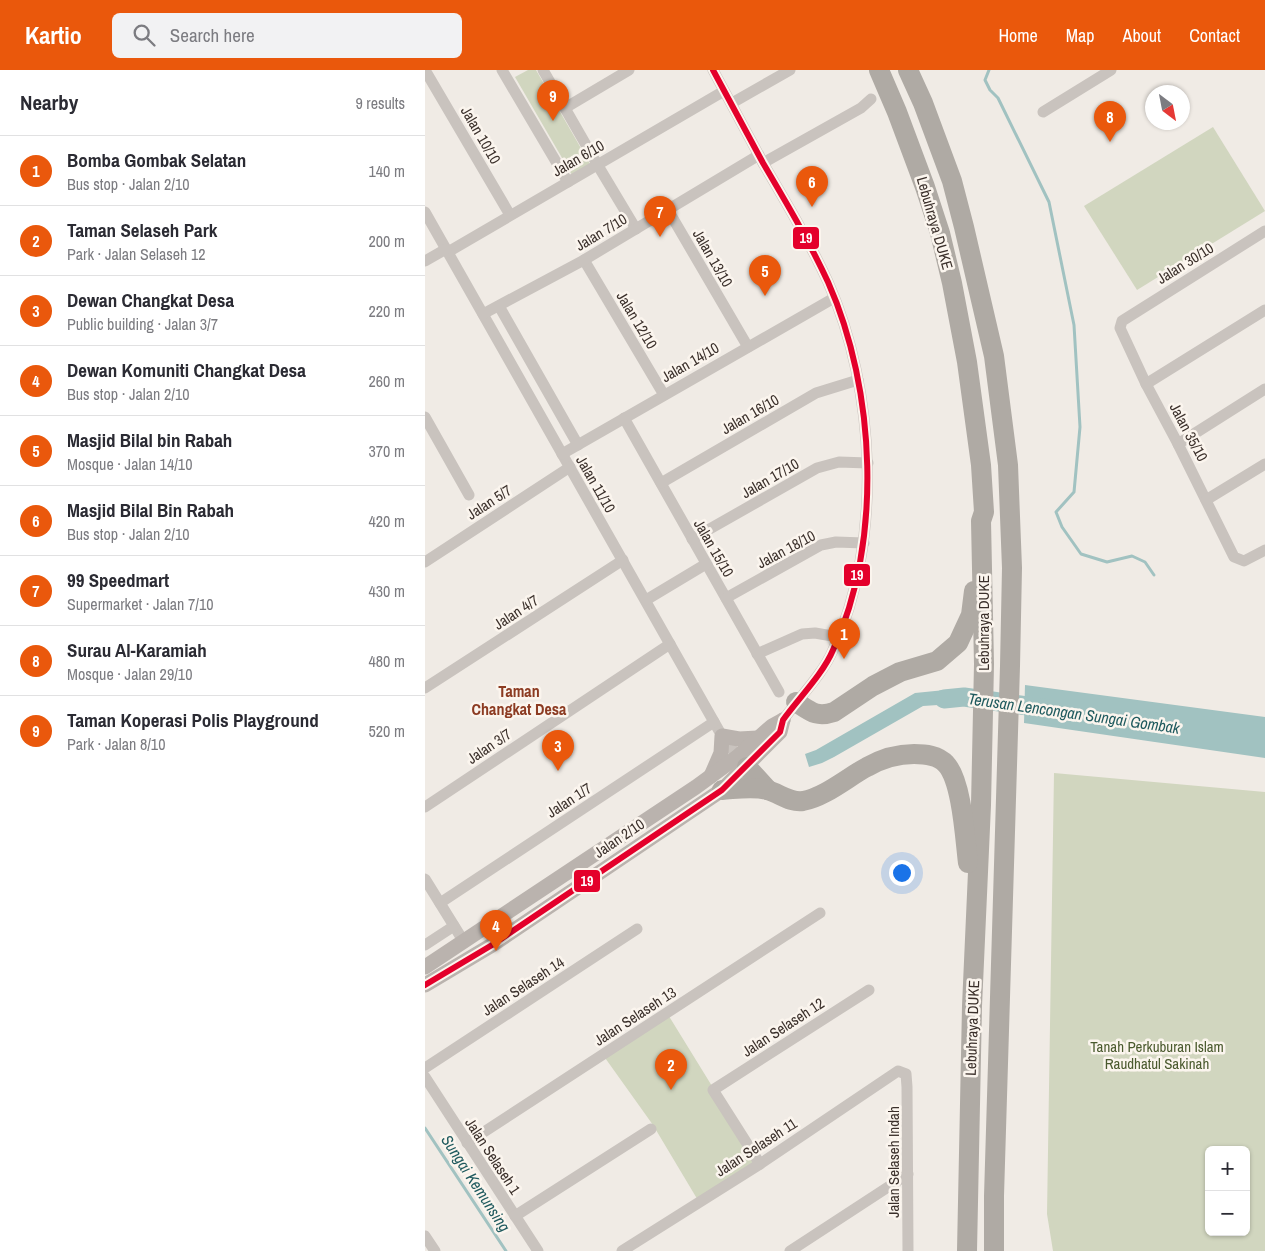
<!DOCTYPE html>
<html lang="en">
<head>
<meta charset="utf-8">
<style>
  body { margin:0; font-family:"Archivo Narrow",sans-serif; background:#f2f2f3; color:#2b2b33 }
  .controls { position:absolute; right:15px; bottom:15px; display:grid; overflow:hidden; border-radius:8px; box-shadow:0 1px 4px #0004 }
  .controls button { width:45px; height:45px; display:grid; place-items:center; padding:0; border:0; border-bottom:1px solid #e1e1e2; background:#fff; color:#2b2b33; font:25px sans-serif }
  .compass { position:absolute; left:720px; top:15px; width:45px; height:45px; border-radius:50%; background:#fff; box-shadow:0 1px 4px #0004; rotate:148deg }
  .you { position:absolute; left:476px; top:802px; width:18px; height:18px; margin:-12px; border:4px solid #fff; border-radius:50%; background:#1a73e8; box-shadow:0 0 0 8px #1a73e833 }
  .badge { display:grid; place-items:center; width:32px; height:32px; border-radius:50%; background:#ea580c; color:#fff; font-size:16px; font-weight:700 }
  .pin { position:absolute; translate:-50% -41px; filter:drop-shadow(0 1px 2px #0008) }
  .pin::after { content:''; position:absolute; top:26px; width:18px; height:15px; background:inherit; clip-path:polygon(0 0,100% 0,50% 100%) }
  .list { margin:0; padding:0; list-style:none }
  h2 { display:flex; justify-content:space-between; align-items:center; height:65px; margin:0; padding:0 20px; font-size:21px }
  h2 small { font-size:16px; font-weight:400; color:#7c7c81 }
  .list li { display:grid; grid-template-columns:32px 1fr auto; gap:15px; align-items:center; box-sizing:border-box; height:70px; padding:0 20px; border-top:1px solid #e1e1e2 }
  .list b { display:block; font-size:19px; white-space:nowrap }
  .list p { margin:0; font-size:16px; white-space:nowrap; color:#7c7c81 }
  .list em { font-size:16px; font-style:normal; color:#7c7c81 }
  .icon { flex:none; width:28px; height:28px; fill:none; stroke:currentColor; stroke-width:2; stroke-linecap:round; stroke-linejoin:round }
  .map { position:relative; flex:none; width:840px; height:1181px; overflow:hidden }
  header { display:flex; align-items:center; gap:30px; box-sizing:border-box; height:70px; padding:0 25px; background:#ea580c; color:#fff }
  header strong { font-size:24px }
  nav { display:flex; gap:28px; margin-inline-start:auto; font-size:18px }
  .search { width:350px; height:45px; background:#f2f2f3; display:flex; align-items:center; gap:12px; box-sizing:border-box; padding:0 18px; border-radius:8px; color:#7c7c81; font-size:19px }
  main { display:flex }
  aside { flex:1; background:#fff }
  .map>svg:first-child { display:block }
  .green { fill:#d1d6bf; fill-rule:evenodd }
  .water { fill:#a1c2c1 }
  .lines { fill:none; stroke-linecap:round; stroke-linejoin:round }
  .stream { stroke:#a1c2c1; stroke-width:3 }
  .river { stroke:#a1c2c1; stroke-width:19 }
  .street { stroke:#c9c3be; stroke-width:11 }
  .secondary { stroke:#bab3ae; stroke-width:15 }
  .highway { stroke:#afaaa4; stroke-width:20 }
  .bus-1-casing { stroke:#fbf5ee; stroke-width:10 }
  .bus-1 { stroke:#e4002b; stroke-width:6 }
  .labels { text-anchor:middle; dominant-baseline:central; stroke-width:5; stroke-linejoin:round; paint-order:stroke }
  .street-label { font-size:15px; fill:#3b302b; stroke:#fbf5ee }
  .park-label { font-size:15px; fill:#4a5a2e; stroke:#fbf5ee }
  .neighbourhood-label { font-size:16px; font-weight:bold; fill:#8c3b22; stroke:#fbf5ee }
  .water-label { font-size:16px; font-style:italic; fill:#1f5a5e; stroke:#fbf5ee }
  .line-badge { stroke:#fbf5ee; stroke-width:2 }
  .badge-label { font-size:14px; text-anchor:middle; font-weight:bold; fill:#fff }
</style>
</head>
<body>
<header>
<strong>Kartio</strong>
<div class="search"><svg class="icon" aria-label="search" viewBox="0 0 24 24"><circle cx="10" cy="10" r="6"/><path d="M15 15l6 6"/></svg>Search here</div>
<nav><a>Home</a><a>Map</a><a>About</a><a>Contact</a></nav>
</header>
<main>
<aside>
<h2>Nearby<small>9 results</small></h2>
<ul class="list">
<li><span class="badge">1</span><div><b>Bomba Gombak Selatan</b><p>Bus stop · Jalan 2/10</p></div><em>140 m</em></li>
<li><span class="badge">2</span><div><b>Taman Selaseh Park</b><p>Park · Jalan Selaseh 12</p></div><em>200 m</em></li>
<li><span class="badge">3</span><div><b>Dewan Changkat Desa</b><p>Public building · Jalan 3/7</p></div><em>220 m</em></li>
<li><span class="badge">4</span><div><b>Dewan Komuniti Changkat Desa</b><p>Bus stop · Jalan 2/10</p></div><em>260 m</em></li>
<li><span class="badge">5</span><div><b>Masjid Bilal bin Rabah</b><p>Mosque · Jalan 14/10</p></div><em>370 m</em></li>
<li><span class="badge">6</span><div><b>Masjid Bilal Bin Rabah</b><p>Bus stop · Jalan 2/10</p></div><em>420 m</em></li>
<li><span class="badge">7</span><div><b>99 Speedmart</b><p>Supermarket · Jalan 7/10</p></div><em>430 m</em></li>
<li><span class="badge">8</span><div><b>Surau Al-Karamiah</b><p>Mosque · Jalan 29/10</p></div><em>480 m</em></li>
<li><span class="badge">9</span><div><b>Taman Koperasi Polis Playground</b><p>Park · Jalan 8/10</p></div><em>520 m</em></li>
</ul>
</aside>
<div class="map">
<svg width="840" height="1181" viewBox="0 0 840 1181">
  <rect width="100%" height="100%" fill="#f0ebe5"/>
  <g class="green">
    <polygon points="103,0 111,0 165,94 147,105 90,7"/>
    <polygon points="788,57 840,141 712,220 659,136"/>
    <path d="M629,703l211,19v459h-212l-6,-37zM784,1080h37v82h-37z"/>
    <polygon points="242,943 335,1094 274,1132 228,1055 178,985"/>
  </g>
  <g class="water">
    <polygon points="600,615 840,647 840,688 599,653"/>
    <polygon points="530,619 544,619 543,633 498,636 409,687 397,693 384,697 380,684 391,680 490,623"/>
  </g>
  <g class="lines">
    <g class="stream">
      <polyline points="564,0 560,10 565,20 573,28 624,132 649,255 655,357 649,422 631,442 637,457 656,484 682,492 707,486 720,492 729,505"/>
      <polyline points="0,1058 81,1181"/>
    </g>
    <polyline class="river" points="519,629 539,627 623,639"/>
    <g class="street">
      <polyline points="0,0 85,145"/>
      <polyline points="77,0 143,112"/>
      <polyline points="118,0 172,94 211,159"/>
      <path d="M288,0c17,31 33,62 50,93 23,39 46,78 65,119 48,108 55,260 5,368 -10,24 -35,49 -50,70"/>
      <polyline points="307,33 365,0"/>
      <polyline points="140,38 204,0"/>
      <polyline points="618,42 686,0"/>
      <polyline points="338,93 436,38 446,29"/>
      <polyline points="243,140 323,277"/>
      <polyline points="0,142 297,666 317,692"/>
      <polyline points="840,161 697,251 695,258 721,314 753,374 809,487 819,491 840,480"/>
      <polyline points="23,182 299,21"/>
      <polyline points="159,190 239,325"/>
      <polyline points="0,191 21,179"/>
      <polyline points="74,236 153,375"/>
      <polyline points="58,244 159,190 334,85"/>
      <polyline points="721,314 840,240"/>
      <polyline points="0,347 44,425"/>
      <polyline points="199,348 354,622"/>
      <polyline points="753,374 840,319"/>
      <polyline points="137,384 409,228"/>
      <polyline points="236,413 391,323 433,310"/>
      <polyline points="781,430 840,394"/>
      <polyline points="267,469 392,398 414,392 443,393"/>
      <polyline points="0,492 145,397"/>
      <polyline points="301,528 396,475 411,472 439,473"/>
      <polyline points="221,530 281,494"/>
      <polyline points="332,584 377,564 390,563 413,567"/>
      <polyline points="0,618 198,490"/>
      <polyline points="0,737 245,574"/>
      <polyline points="0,809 39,872"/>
      <polyline points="15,833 289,652"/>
      <polyline points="0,875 29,856"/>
      <polyline points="0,998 212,859"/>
      <polyline points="0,1007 113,1181"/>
      <polyline points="42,1073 395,843"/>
      <polyline points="335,1094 288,1020 444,920"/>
      <polyline points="90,1146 226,1059"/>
      <polyline points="0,1166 10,1181"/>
      <polyline points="197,1181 335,1094 473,1001 481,1004 482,1017 483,1181"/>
      <polyline points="365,1181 483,1104"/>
    </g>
    <g class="secondary">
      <polyline points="286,706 296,683 297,666 314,669 333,668"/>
      <polyline points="0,897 271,717 312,687 347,656 358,650"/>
      <polyline points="0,915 67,875 297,720 355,662 358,650"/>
    </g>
    <g class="highway">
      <polyline points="454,0 472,42 500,117 515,163 527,213 542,292 556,395 559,442 556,451 559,594 556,735 547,936 542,1181"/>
      <polyline points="483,0 498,33 527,111 539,157 569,286 583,395 587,498 585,596 569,1126 569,1181"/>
      <path d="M371,632c14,9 20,16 38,10l39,-26 27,-14 37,-11 21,-18 13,-28 3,-24"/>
      <polyline points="322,697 343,720"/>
      <path d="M297,720c15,-1 31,-4 45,0 12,3 23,13 36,11 22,-4 45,-24 64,-34 14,-8 31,-13 47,-13 11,0 24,1 32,10 16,17 19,75 22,99"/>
    </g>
    <g class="bus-1-casing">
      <path id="bus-1" d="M0,915l67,-40 230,-155 58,-58 3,-12c15,-21 40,-46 50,-70 50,-108 43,-260 -5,-368 -19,-41 -42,-80 -65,-119 -17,-31 -33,-62 -50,-93"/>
    </g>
    <use href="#bus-1" class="bus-1"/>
  </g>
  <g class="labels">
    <g class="street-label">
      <text transform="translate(56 65) rotate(60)">Jalan 10/10</text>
      <text transform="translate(153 88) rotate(-30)">Jalan 6/10</text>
      <text transform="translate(510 153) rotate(74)">Lebuhraya DUKE</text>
      <text transform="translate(176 162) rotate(-31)">Jalan 7/10</text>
      <text transform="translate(288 188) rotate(60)">Jalan 13/10</text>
      <text transform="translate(760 193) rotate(-32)">Jalan 30/10</text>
      <text transform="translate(212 250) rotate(59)">Jalan 12/10</text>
      <text transform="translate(265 292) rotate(-30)">Jalan 14/10</text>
      <text transform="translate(325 344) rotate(-30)">Jalan 16/10</text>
      <text transform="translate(764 362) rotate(62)">Jalan 35/10</text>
      <text transform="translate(345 408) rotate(-30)">Jalan 17/10</text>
      <text transform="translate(171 414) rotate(60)">Jalan 11/10</text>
      <text transform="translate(64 432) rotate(-33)">Jalan 5/7</text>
      <text transform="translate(289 478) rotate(60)">Jalan 15/10</text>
      <text transform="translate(361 479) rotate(-28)">Jalan 18/10</text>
      <text transform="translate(91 542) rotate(-33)">Jalan 4/7</text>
      <text transform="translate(558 553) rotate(-90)">Lebuhraya DUKE</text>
      <text transform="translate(64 676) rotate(-34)">Jalan 3/7</text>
      <text transform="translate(144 730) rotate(-33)">Jalan 1/7</text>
      <text transform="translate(194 768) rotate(-34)">Jalan 2/10</text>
      <text transform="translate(98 916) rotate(-33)">Jalan Selaseh 14</text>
      <text transform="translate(210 946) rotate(-33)">Jalan Selaseh 13</text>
      <text transform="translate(358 957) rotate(-33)">Jalan Selaseh 12</text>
      <text transform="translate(547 958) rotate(-88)">Lebuhraya DUKE</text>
      <text transform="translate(331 1077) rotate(-33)">Jalan Selaseh 11</text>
      <text transform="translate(68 1086) rotate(57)">Jalan Selaseh 1</text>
      <text transform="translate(468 1092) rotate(-90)">Jalan Selaseh Indah</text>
    </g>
    <g class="park-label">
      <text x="732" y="976">Tanah Perkuburan Islam<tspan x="732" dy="17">Raudhatul Sakinah</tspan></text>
    </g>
    <g class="neighbourhood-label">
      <text x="94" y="621">Taman<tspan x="94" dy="18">Changkat Desa</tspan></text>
    </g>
    <g class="water-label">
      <text transform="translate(649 643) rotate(8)">Terusan Lencongan Sungai Gombak</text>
      <text transform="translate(51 1113) rotate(57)">Sungai Kemunsing</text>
    </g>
  </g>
  <g class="line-badge">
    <rect x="367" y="156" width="28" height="24" rx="5" fill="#e4002b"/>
    <rect x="418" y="493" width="28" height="24" rx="5" fill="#e4002b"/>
    <rect x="148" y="799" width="28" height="24" rx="5" fill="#e4002b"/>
  </g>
  <g class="badge-label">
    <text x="381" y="173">19</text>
    <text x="432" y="510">19</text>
    <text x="162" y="816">19</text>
  </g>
</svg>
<div class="controls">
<button>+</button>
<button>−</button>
</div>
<svg class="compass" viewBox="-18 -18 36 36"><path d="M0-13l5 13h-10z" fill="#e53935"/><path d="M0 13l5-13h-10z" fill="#7c7c81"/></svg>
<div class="you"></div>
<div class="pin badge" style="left:419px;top:589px">1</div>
<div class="pin badge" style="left:246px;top:1020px">2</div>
<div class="pin badge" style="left:133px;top:701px">3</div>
<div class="pin badge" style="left:71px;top:881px">4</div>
<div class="pin badge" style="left:340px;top:226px">5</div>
<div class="pin badge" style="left:387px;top:137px">6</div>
<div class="pin badge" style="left:235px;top:167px">7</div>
<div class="pin badge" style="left:685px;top:72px">8</div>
<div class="pin badge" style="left:128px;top:51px">9</div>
</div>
</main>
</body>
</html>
